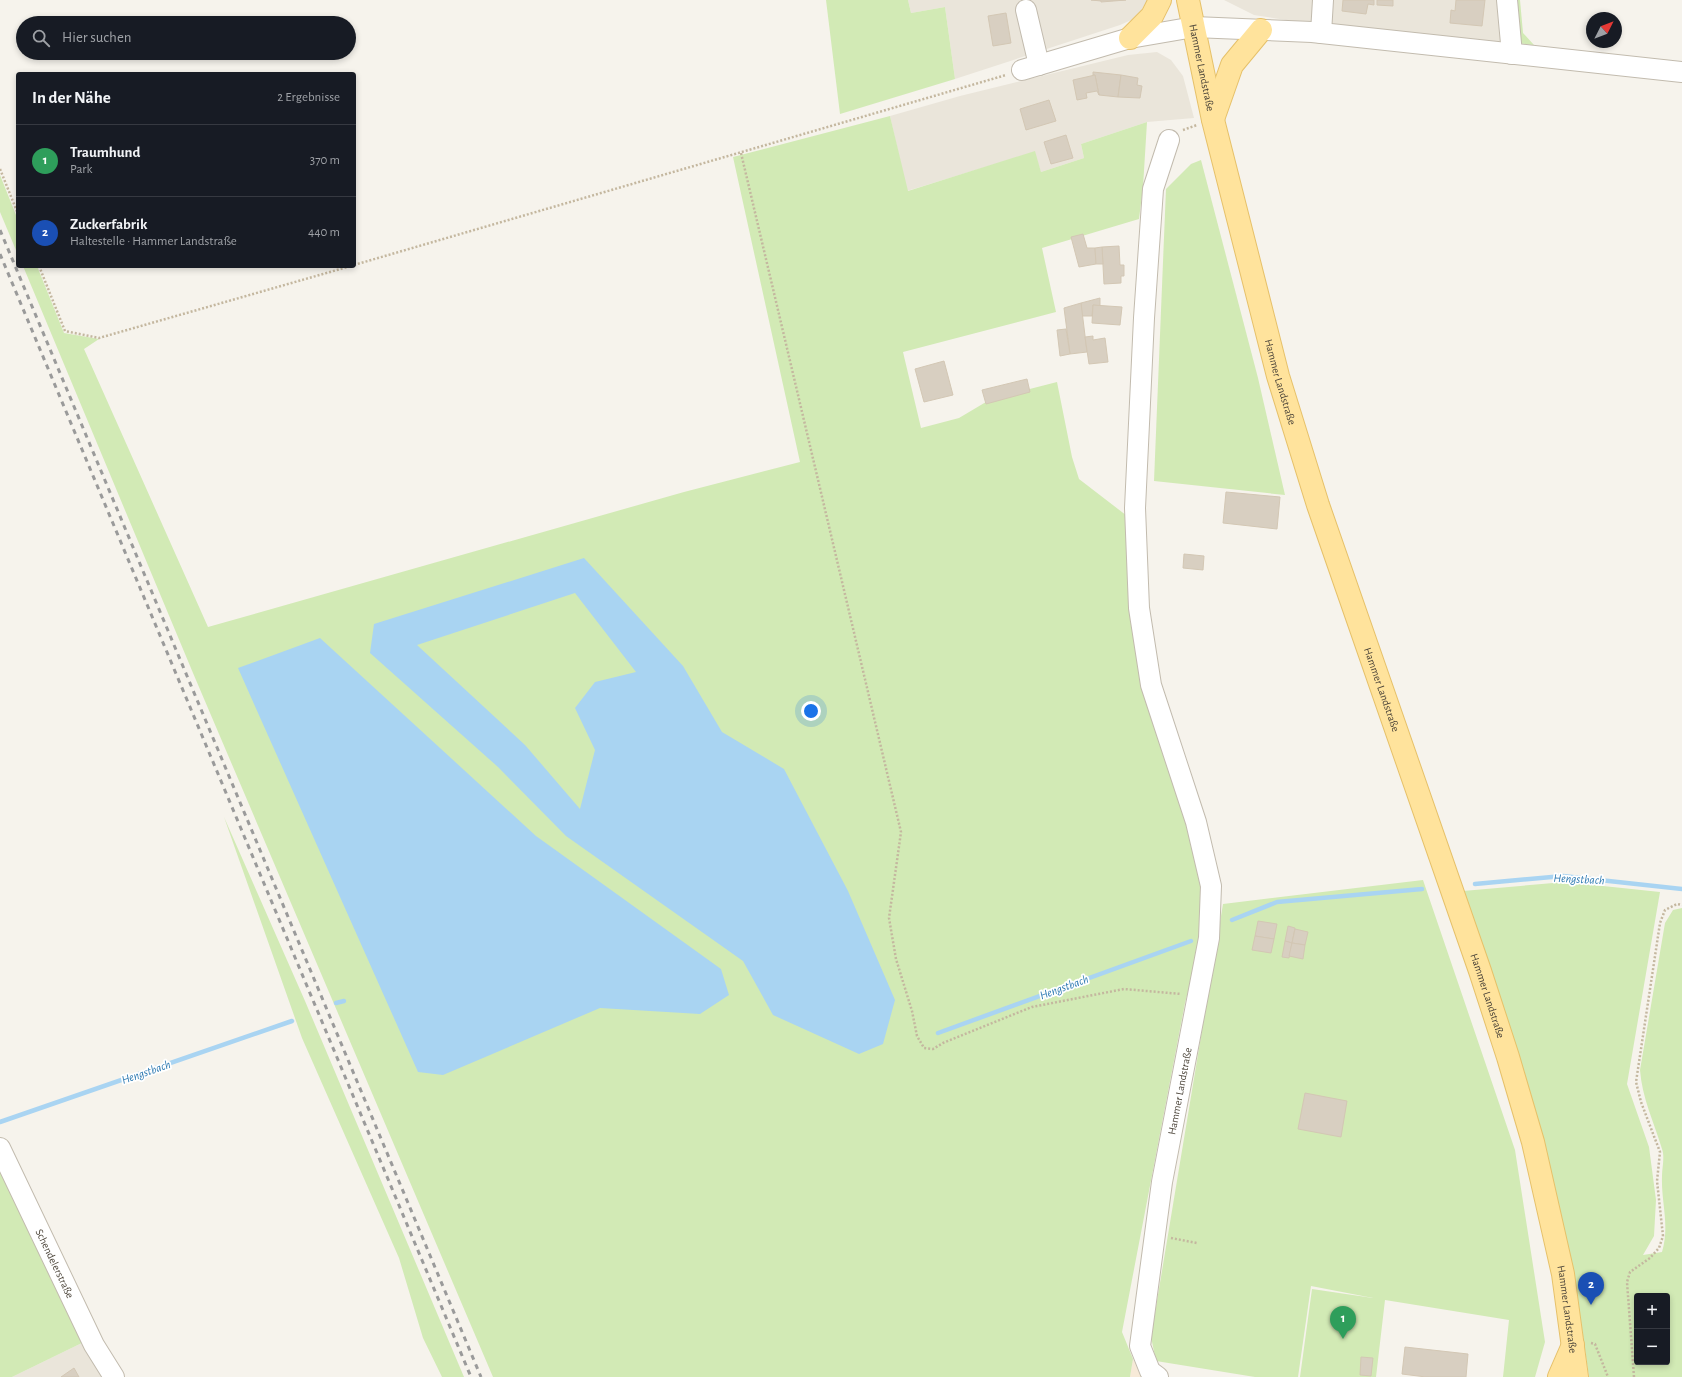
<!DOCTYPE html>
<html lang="de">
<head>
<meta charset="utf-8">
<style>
  body { margin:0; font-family:"Alegreya Sans",sans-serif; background:#20242c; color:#f1f3f6 }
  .controls { position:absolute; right:12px; bottom:12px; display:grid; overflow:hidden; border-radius:4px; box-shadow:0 2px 6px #0003 }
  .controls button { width:36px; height:36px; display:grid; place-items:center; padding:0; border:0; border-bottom:1px solid #363941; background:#171b24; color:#f1f3f6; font:20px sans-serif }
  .compass { position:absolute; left:1586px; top:12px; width:36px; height:36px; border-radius:50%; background:#171b24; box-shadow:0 2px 6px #0003; rotate:48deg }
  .you { position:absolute; left:811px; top:711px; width:14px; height:14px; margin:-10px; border:3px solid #fff; border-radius:50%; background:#1a73e8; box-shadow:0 0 0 6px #1a73e833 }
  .badge { display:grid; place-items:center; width:26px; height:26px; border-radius:50%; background:#fc3f1d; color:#fff; font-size:13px; font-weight:700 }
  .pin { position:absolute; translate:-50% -33px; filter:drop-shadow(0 1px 2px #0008) }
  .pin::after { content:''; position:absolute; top:21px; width:14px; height:12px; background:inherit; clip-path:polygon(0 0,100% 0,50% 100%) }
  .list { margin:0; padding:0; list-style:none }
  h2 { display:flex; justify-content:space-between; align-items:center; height:52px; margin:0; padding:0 16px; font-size:17px }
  h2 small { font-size:13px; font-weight:400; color:#9ea1a6 }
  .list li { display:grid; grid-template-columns:26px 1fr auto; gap:12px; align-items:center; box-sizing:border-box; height:72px; padding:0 16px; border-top:1px solid #363941 }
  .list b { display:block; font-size:15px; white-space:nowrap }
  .list p { margin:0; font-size:13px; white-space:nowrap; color:#9ea1a6 }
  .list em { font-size:13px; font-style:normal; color:#9ea1a6 }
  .icon { flex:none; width:22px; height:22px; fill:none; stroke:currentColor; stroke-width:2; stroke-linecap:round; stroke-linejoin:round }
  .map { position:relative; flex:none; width:1682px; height:1377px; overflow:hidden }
  .search { position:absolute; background:#171b24; box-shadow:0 2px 6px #0003; left:16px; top:16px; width:340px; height:44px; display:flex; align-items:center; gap:10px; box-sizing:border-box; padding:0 14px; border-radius:22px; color:#9ea1a6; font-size:15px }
  .panel { position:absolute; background:#171b24; box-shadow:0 2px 6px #0003; left:16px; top:72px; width:340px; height:196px; border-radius:4px }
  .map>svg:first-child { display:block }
  .residential { fill:#eae5da }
  .commercial { fill:#f7ead8 }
  .green { fill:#d2eab5; fill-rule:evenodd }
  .water { fill:#a9d4f2; fill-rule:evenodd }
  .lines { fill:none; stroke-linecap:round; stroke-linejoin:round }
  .stream { stroke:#a9d4f2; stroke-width:4.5 }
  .building { fill:#d8cfc1; stroke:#d3c7b4 }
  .minor-casing { stroke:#c2bbae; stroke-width:22 }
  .major-casing { stroke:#e6c16a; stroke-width:24 }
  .path { stroke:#c4b79f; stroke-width:2.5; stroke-dasharray:2 2; stroke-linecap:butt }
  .minor { stroke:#fff; stroke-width:20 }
  .major { stroke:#ffe39c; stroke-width:22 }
  .rail { stroke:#9a9a9a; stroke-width:3; stroke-dasharray:5 5; stroke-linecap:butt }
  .labels { text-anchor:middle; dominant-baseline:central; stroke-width:3.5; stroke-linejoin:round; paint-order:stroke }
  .street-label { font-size:11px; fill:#4b4439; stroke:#fff }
  .water-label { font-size:12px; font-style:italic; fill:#2e7ab2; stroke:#fff }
</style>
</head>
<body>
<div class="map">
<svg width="1682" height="1377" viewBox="0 0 1682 1377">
  <rect width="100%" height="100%" fill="#f6f3ec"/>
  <g class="residential">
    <polygon points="908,0 1152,0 1145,14 1120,25 955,79 945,7 911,13"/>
    <polygon points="1224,0 1503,0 1504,37 1495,47 1311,24 1254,15"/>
    <polygon points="1157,52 1171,60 1183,76 1194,118 1147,122 1081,144 1084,158 1041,172 1034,152 907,191 890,116 960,96 1128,55"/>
    <polygon points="88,1340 109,1377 12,1377"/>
  </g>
  <polygon class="commercial" points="1133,1359 1146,1377 1130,1377"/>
  <g class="green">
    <polygon points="826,0 908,0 911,13 945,7 955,79 840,114"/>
    <polygon points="1511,0 1520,0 1523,33 1534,45 1516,43"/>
    <polygon points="890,116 908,191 1035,151 1041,172 1084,158 1081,144 1147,122 1143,187 1139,219 1042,248 1056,312 903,352 921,428 959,418 991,399 1057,382 1072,457 1079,479 1131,519 1131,563 1197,861 1201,892 1199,950 1185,1003 1122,1332 1133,1359 1130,1377 493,1377 193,673 23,266 37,266 64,333 99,339 84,349 208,627 684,492 800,462 733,157"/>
    <polygon points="1201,160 1258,378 1285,495 1154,481 1166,189 1191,164"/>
    <polygon points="0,175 18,220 18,255 0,212"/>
    <polygon points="224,817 305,1001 464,1377 442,1377 423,1338 399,1258 302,1038"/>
    <polygon points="1423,880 1515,1150 1545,1342 1535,1377 1503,1377 1509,1320 1385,1300 1376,1377 1300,1377 1312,1289 1373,1298 1311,1286 1298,1377 1255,1377 1156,1361 1151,1337 1223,904"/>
    <path d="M1565,882l95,10 -33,192 22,63 7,53 -2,36 -11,19 19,-3c8,-27 -1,-49 0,-76 0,-8 3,-19 0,-27 -8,-27 -20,-51 -22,-79l25,-147 8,-13 9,-2v469h-93l-16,-109 -32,-128 -78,-249zM1637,1296h30v66h-30z"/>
    <polygon points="0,1153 88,1340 12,1377 0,1377"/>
  </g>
  <g class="water">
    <path d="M584,558l99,108 39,66 62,37 64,122 47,109 -12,44 -24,10 -86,-39 -30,-54 -177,-125 -68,-69 -128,-114 4,-29zM575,593l61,79 -41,10 -20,26 20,42 -15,59 -55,-64 -108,-100z"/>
    <polygon points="320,638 536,836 721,969 729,995 700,1014 600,1008 443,1075 418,1072 238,668"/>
  </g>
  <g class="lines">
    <g class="stream">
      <polyline points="1475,884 1563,876 1682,889"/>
      <polyline points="1232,920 1277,902 1422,889"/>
      <polyline points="336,1003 344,1001"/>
      <polyline points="938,1033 1191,941"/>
      <polyline points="0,1122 292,1021"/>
    </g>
  </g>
  <g class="building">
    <polygon points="1091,0 1126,0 1101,2 1101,1"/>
    <polygon points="1343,0 1374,0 1374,5 1368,4 1366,14 1342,11"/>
    <polygon points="1377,0 1393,0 1393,6 1377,5"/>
    <polygon points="1456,0 1485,0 1482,26 1450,23 1451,10 1455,11"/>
    <polygon points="1006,13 1011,43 993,46 988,16"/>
    <polygon points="1093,72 1121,75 1118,97 1099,95 1095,75 1093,75"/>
    <polygon points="1095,75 1099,95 1097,91 1086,93 1087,98 1077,100 1073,80"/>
    <polygon points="1121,75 1138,78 1137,85 1142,86 1140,98 1118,97"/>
    <polygon points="1049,100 1056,121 1026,130 1020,109"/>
    <polygon points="1066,135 1073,158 1051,164 1044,142"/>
    <polygon points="1083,234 1087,248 1095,248 1096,264 1079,267 1071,237"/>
    <polygon points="1119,246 1120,265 1124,265 1124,276 1121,276 1121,283 1104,284 1102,247"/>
    <polygon points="1102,247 1103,264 1096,264 1095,248"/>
    <polygon points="1100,298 1100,306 1093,305 1092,316 1082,316 1081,303"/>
    <polygon points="1081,303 1087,352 1070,354 1064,308"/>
    <polygon points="1093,305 1122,307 1120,325 1092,323"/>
    <polygon points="1066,329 1070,354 1060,356 1057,330"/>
    <polygon points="1093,336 1093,340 1105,338 1108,362 1089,364 1085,337"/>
    <polygon points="944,361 953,395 924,402 915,369"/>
    <polygon points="1027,379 1030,392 986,404 982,390"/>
    <polygon points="1226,492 1280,497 1277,529 1223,523"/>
    <polygon points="1184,554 1204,556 1203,570 1183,568"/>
    <polygon points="1258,921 1277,924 1274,939 1255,936"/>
    <polygon points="1288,926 1295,928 1292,943 1285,941"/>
    <polygon points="1295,929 1308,932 1305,945 1292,943"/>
    <polygon points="1255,936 1274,939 1271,953 1252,950"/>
    <polygon points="1285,941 1292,943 1289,958 1282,957"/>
    <polygon points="1292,943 1305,945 1303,959 1289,956"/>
    <polygon points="1305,1093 1347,1101 1341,1137 1298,1129"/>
    <polygon points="1405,1347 1468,1354 1466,1377 1426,1377 1402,1374"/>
    <polygon points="1361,1357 1373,1358 1371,1376 1360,1375"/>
    <polygon points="74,1368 79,1377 61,1377"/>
  </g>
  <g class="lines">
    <g class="minor-casing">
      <g id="minor">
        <polyline points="1507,0 1512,54"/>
        <polyline points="1026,10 1039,65"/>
        <polyline points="1321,33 1323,0"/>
        <polyline points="1022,70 1130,38 1194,27 1312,32 1682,72"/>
        <path id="s1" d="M0,1148l94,197 20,32"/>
        <path id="s2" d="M1158,1377l-8,-6 -10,-25 22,-164 47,-244 2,-52 -15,-64 -45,-137 -12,-77 -4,-100 9,-190 9,-129 16,-49"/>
      </g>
    </g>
    <g class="major-casing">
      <g id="major">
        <path id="s3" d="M1188,0l25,120 65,256 40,129 162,466 28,86 25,85 30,132 14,103"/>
        <polyline points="1130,38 1152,16 1160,0"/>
        <polyline points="1213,119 1232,65 1261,30"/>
        <polyline points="1559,1377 1573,1345"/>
      </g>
    </g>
    <g class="path">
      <polyline points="1183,130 1197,125"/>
      <polyline points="741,153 901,832 889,918 896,959 912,1011 917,1036 924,1048 933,1049 943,1043 1032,1007 1124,989 1181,994"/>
      <polyline points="0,169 18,214"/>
      <polyline points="354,265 1006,75"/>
      <polyline points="39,266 65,331 99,338 351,266"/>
      <polyline points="1171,1238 1197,1243"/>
      <polyline points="1591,1343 1595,1344 1608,1377"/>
      <polyline points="1634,1377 1627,1282 1630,1272 1650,1258 1659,1248 1663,1236 1657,1181 1660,1152 1641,1102 1636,1082 1660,923 1665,910 1677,904 1682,905"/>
    </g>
    <use href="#minor" class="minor"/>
    <use href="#major" class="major"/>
    <g class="rail">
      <polyline points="0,230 481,1377"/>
      <polyline points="0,254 471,1377"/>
    </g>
  </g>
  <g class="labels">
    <g class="street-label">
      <text stroke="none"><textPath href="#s3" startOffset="69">Hammer Landstraße</textPath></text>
      <text stroke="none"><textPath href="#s3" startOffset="393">Hammer Landstraße</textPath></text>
      <text stroke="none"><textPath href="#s3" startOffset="717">Hammer Landstraße</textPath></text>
      <text stroke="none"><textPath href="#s3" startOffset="1041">Hammer Landstraße</textPath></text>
      <text stroke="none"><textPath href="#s2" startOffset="295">Hammer Landstraße</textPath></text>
      <text stroke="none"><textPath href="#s1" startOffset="128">Schendelerstraße</textPath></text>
      <text stroke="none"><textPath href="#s3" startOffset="1365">Hammer Landstraße</textPath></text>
    </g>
    <g class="water-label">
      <text transform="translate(1579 879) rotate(3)">Hengstbach</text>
      <text transform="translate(1064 987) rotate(-20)">Hengstbach</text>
      <text transform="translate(146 1072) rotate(-19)">Hengstbach</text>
    </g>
  </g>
</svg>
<div class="controls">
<button>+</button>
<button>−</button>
</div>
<svg class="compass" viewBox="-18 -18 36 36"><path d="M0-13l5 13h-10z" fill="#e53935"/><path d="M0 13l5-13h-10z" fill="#9ea1a6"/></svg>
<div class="you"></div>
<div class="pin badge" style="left:1343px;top:1339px;background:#2e9e5b">1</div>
<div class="pin badge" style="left:1591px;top:1305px;background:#1a4fb4">2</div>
<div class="search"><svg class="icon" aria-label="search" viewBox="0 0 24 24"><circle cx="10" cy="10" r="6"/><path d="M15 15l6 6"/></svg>Hier suchen</div>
<section class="panel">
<h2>In der Nähe<small>2 Ergebnisse</small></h2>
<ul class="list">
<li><span class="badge" style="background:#2e9e5b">1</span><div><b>Traumhund</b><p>Park</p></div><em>370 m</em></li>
<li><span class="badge" style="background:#1a4fb4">2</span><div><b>Zuckerfabrik</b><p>Haltestelle · Hammer Landstraße</p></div><em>440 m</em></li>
</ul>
</section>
</div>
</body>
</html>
